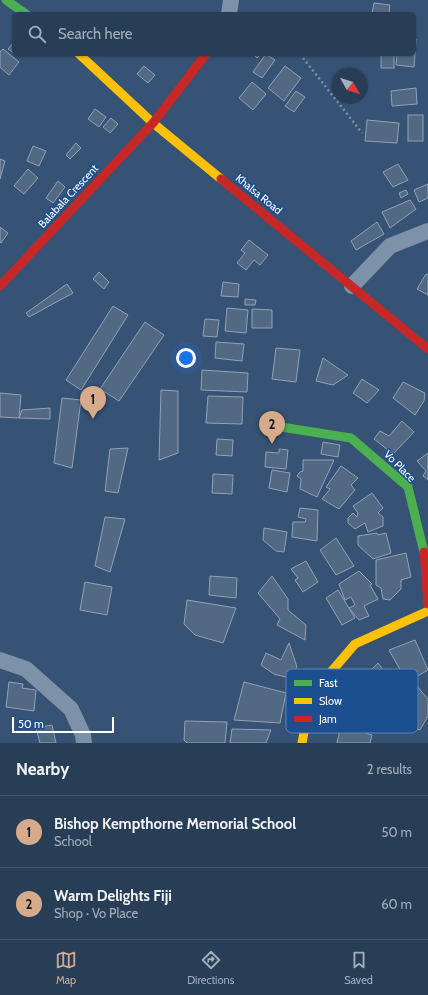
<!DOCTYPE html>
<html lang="en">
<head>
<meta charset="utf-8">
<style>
  body { margin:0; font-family:Cabin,sans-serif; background:#344961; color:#f1f3f6 }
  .compass { position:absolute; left:332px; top:68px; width:36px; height:36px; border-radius:50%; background:#283e57; box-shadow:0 1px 3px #0004; rotate:129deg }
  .scale { position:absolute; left:12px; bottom:10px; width:102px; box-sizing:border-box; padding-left:4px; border:2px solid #fff; border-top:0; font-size:11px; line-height:14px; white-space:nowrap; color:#fff; -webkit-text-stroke:3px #1b4f8f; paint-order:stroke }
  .you { position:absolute; left:186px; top:358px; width:14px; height:14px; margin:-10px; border:3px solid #fff; border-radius:50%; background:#1a73e8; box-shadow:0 0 0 6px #1a73e833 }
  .badge { display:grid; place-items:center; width:26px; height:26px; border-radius:50%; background:#d6ab8b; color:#111; font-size:13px; font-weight:700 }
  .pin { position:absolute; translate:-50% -33px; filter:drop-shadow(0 1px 2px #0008) }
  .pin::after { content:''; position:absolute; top:21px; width:14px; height:12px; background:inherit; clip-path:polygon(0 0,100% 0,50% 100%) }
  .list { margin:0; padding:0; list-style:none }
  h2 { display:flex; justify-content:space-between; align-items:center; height:52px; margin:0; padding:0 16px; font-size:17px }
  h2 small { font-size:13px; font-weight:400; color:#a5aeba }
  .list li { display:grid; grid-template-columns:26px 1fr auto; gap:12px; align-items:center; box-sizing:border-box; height:72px; padding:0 16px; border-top:1px solid #44576d }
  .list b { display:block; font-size:15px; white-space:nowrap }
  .list p { margin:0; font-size:13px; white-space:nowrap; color:#a5aeba }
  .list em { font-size:13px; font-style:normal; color:#a5aeba }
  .icon { flex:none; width:22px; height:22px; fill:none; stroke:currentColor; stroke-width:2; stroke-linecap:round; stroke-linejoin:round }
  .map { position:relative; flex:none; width:428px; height:743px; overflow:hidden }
  .search { position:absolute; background:#283e57; box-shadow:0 1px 3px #0004; left:12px; right:12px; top:12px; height:44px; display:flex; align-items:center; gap:10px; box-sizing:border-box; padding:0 14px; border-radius:6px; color:#a5aeba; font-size:15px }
  .sheet { height:196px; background:#283e57 }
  nav { display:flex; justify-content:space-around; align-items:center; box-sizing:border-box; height:56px; border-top:1px solid #44576d; background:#283e57; font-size:11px; color:#a5aeba }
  nav a { display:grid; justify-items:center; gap:2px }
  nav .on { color:#d6ab8b }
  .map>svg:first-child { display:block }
  .building { fill:#526984; stroke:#92a2b6 }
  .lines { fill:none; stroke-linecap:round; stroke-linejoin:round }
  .path { stroke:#7d92a8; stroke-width:2.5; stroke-dasharray:2 3; stroke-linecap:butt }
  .street { stroke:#7d92a8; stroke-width:16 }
  .fast { stroke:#4caf50; stroke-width:9 }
  .slow { stroke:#ffc107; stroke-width:9 }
  .jam { stroke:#c62828; stroke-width:9 }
  .labels { text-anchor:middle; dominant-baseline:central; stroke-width:3; stroke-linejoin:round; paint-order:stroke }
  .street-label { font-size:11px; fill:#fff; stroke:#1b4f8f }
  .key { fill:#1b4f8f; stroke:#5f84b1; stroke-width:1 }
  .key-label { font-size:11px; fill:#fff }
</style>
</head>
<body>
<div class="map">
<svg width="428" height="743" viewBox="0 0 428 743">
  <rect width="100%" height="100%" fill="#365274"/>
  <g class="building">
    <polygon points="374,3 390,5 389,14 372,14"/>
    <polygon points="414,39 416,39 414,67 396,65 397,54 414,54"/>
    <polygon points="13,43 14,44 14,53 8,49"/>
    <polygon points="3,49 19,62 9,75 0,67 0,52"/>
    <polygon points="253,54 261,54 257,58"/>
    <polygon points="266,54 275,60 262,78 253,72"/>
    <rect x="381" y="54" width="13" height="14"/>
    <polygon points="144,66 155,75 148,83 137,74"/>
    <polygon points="285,66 301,78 284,101 268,88"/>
    <polygon points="252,82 266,94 253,110 239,98"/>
    <polygon points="416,88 417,104 392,106 391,91"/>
    <polygon points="296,91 305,97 294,112 285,106"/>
    <polygon points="95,109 106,117 99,127 88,119"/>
    <rect x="408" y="115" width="15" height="26"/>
    <polygon points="111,118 118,124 110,133 103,127"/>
    <polygon points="367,120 399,123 397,143 365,141"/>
    <polygon points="76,143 81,148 70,159 66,155"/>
    <polygon points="33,146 46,151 39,166 27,161"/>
    <polygon points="0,159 5,161 0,179"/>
    <polygon points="398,164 408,180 393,187 383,172"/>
    <polygon points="28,169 38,178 24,194 14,186"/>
    <polygon points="58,181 65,187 53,203 46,198"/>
    <polygon points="428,184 428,198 419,202 414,190"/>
    <polygon points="406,190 408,194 401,198 399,193"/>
    <polygon points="410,200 416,209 390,228 382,212"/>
    <polygon points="377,222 384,234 356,250 351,241"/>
    <polygon points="0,227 8,233 1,243 0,242"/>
    <polygon points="249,240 268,255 260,265 254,260 246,270 237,263 245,253 241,250"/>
    <polygon points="99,272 109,282 104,289 93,279"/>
    <polygon points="426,274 428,275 428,295 417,289"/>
    <polygon points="223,282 239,284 238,297 221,296"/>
    <polygon points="67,284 73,293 29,317 26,313"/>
    <polygon points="245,299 256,300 255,305 245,305"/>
    <polygon points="113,306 128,315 81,390 66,380"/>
    <polygon points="227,308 248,310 246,333 225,331"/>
    <polygon points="252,309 272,310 272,328 252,328"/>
    <polygon points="205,319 219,320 217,337 203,336"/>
    <polygon points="145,322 164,335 119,401 100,389"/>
    <polygon points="216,342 244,344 242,361 215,358"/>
    <polygon points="276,348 300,350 296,382 272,379"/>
    <polygon points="323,358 348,375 333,385 316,381"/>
    <polygon points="202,370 248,373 247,392 201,390"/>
    <polygon points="362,379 379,390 367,403 353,393"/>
    <polygon points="403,382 425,393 424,401 415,415 393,398"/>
    <polygon points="161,390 178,391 178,453 159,460"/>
    <polygon points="0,393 21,395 19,418 0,417"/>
    <polygon points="208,396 243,397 242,424 206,423"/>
    <polygon points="62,398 81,400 72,468 54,463"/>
    <polygon points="50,408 50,419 19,418 22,410"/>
    <polygon points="402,421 414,432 393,454 374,439 380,431 389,436"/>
    <polygon points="217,439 233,440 232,456 216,455"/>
    <polygon points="323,442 340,445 338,457 321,454"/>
    <polygon points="128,448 118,493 105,491 110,449"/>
    <polygon points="279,449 288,450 286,469 265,467 266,452 279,453"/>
    <polygon points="428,453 428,480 423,476 426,471 417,461"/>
    <polygon points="303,460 334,460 317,497 300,489 301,479 297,476 300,472 303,471"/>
    <polygon points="341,466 358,478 351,485 355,490 339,509 322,499 330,489 326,487"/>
    <polygon points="272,470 290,473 287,492 269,488"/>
    <polygon points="213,474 233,475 232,494 212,493"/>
    <polygon points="372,493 383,508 378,513 383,517 383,526 368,532 365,523 355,529 348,523 348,518 353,513 357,517 358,513 353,506"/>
    <polygon points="300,508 318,510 317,541 292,537 293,522 305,522 306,519 298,517"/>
    <polygon points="105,517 125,519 110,572 95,566"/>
    <polygon points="264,528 287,532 284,552 276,551 263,540"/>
    <polygon points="377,533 378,535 386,533 391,553 373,559 358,545 358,536"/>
    <polygon points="336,538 354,566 336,575 320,550"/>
    <polygon points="406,553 411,577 401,580 401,589 390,600 383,599 381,588 376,585 376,560"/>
    <polygon points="306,561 318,582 303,592 295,580 298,578 291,569"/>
    <polygon points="359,571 372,584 370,585 378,599 364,606 369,616 359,620 349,608 355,605 351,597 345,600 339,584"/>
    <polygon points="210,576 237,578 236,598 209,595"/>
    <polygon points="272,576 288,599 288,610 306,625 305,640 277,625 280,619 258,593"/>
    <polygon points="85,582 112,587 107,615 80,610"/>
    <polygon points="338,590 355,618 342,625 326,598"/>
    <polygon points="187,600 236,608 223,643 195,635 184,624"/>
    <polygon points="415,640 428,670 407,682 389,650"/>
    <polygon points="289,643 297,667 289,678 274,674 261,665 266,653 281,660"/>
    <polygon points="378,663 394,684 373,702 356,686"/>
    <polygon points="9,682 23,684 22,688 36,690 34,711 6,707"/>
    <polygon points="244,682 286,693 280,723 234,720"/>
    <polygon points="416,685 428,699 428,716 420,730 398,723 388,707"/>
    <polygon points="185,721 227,722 225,743 187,743 184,740"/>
    <polygon points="52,725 56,743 40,743 36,728"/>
    <polygon points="341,725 372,735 370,743 337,743"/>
    <polygon points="232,729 271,730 266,743 230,743"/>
  </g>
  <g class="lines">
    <polyline class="path" points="300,54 362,133"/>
    <g class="street">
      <polyline points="229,14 231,0"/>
      <polyline points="352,286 390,246 428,231"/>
      <polyline points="0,660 26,669 71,709 83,735 84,743"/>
    </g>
    <g class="fast">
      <polyline points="6,0 26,14"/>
      <polyline points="268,425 351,438 408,487 424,552"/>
    </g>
    <g class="slow">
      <polyline points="79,54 153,123 221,179"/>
      <polyline points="302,743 308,712 331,672 355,644 428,611"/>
    </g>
    <g class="jam">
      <polyline points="221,179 428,349"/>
      <polyline points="0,286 153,123 206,54"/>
      <polyline points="424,552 428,604"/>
    </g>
  </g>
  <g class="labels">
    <g class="street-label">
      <text transform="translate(259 194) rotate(39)">Khalsa Road</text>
      <text transform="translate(68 196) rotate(-47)">Balabala Crescent</text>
      <text transform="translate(400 466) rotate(45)">Vo Place</text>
    </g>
  </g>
  <rect x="286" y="669" width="132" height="64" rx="6" class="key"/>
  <rect x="294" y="680" width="18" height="6" fill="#4caf50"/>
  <rect x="294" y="698" width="18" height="6" fill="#ffc107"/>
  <rect x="294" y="716" width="18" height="6" fill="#c62828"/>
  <g class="key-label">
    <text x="319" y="687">Fast</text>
    <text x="319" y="705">Slow</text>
    <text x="319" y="723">Jam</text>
  </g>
</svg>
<svg class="compass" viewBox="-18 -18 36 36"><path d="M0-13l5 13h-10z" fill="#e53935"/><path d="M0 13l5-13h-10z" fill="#a5aeba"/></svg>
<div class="scale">50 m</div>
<div class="you"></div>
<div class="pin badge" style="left:93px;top:419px">1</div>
<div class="pin badge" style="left:272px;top:444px">2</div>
<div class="search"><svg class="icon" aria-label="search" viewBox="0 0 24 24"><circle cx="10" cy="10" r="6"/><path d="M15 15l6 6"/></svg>Search here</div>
</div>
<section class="sheet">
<h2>Nearby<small>2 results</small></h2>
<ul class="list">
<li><span class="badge">1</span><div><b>Bishop Kempthorne Memorial School</b><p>School</p></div><em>50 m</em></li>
<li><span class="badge">2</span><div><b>Warm Delights Fiji</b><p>Shop · Vo Place</p></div><em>60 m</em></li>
</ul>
</section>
<nav>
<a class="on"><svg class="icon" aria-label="map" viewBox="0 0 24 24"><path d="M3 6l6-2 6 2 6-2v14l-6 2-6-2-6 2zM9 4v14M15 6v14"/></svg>Map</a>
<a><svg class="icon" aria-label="directions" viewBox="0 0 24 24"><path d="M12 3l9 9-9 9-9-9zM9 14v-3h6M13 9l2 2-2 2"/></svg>Directions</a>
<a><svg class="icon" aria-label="saved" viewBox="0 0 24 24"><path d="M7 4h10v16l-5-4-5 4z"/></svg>Saved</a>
</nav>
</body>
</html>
